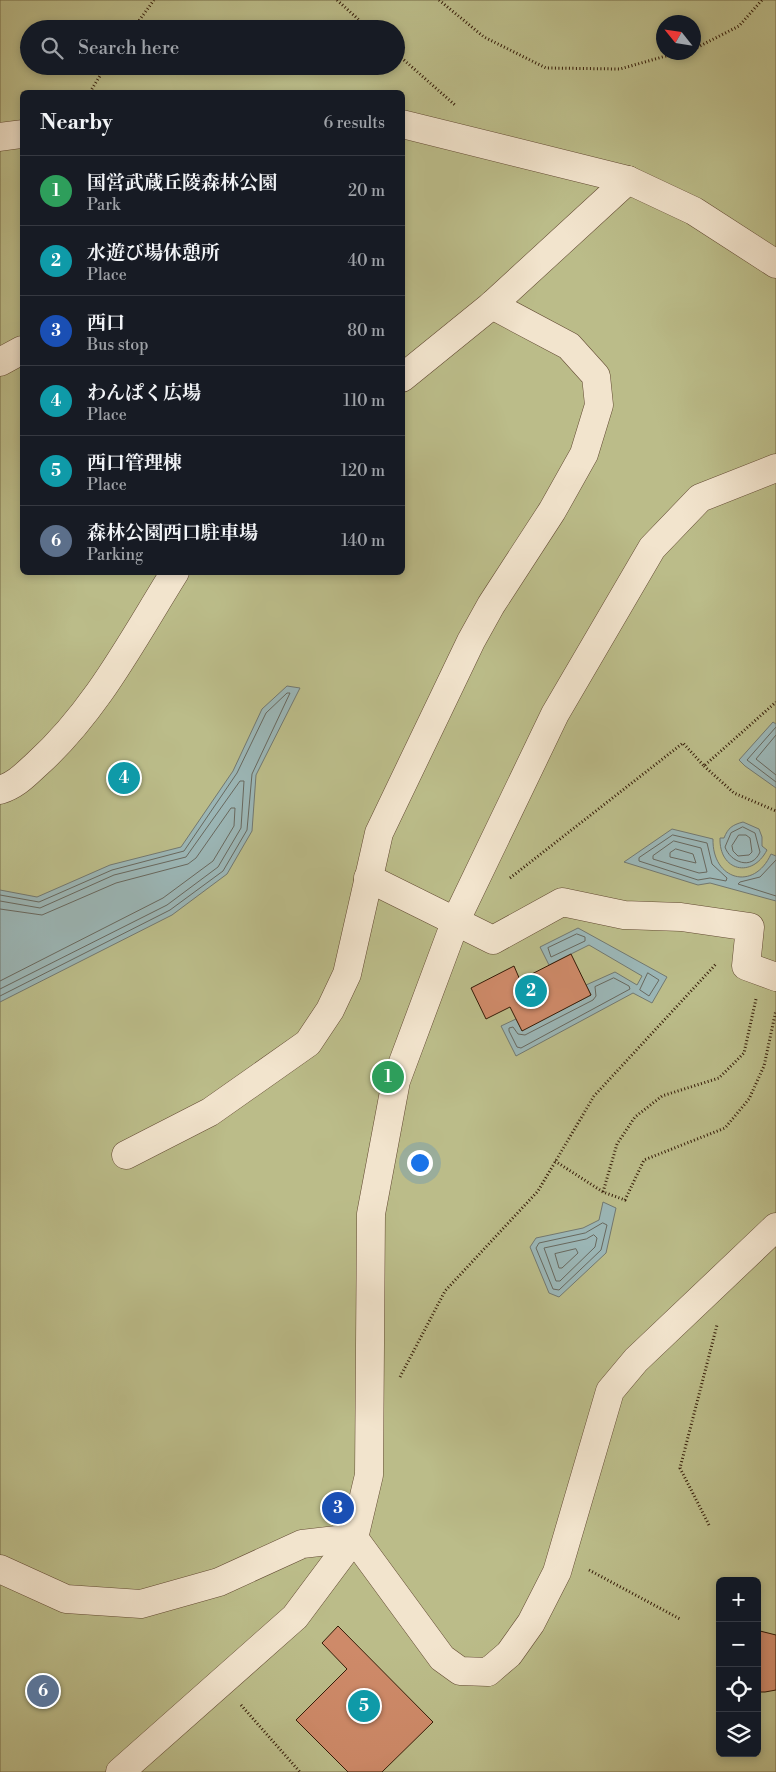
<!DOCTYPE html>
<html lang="en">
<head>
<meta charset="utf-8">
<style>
  body { margin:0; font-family:"Libre Bodoni","Noto Serif JP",serif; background:#242831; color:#f1f3f6 }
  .controls { position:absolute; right:15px; bottom:15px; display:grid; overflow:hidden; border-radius:8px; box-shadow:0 2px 8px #0003 }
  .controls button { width:45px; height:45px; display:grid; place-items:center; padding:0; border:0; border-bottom:1px solid #363941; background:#171b24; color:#f1f3f6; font:25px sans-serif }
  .compass { position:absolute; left:656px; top:15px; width:45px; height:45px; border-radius:50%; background:#171b24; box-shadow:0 2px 8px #0003; rotate:300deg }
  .you { position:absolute; left:419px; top:1162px; width:18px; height:18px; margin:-12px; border:4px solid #fff; border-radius:50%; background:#1a73e8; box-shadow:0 0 0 8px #1a73e833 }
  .badge { display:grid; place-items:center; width:32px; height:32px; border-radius:50%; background:#c59692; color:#fff; font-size:16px; font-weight:700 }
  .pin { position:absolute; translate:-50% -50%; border:2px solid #fff; box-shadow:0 1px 5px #0006 }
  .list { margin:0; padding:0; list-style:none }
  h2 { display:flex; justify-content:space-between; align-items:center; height:65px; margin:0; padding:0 20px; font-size:21px }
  h2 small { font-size:16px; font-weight:400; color:#9ea1a6 }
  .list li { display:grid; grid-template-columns:32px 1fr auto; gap:15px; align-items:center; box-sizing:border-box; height:70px; padding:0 20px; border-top:1px solid #363941 }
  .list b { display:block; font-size:19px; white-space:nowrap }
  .list p { margin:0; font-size:16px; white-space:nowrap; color:#9ea1a6 }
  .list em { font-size:16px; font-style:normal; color:#9ea1a6 }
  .icon { flex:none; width:28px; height:28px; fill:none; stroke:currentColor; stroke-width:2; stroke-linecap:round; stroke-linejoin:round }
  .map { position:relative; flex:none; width:776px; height:1772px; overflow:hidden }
  .search { position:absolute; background:#171b24; box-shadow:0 2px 8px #0003; left:20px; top:20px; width:385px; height:55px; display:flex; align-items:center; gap:12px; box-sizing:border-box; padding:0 18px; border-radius:28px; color:#9ea1a6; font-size:19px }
  .panel { position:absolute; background:#171b24; box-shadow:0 2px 8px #0003; left:20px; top:90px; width:385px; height:485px; border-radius:8px }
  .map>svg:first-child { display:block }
  .green { fill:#bbbc89; stroke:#786c48; fill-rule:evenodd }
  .water { fill:#9bb6b6; stroke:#727870 }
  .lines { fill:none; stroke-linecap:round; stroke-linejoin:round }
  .shore { stroke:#68685e; stroke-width:1 }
  .building { fill:#ce8a69; stroke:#341b07 }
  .minor-casing { stroke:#624a32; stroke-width:29 }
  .path { stroke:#341b07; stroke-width:3; stroke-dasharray:1 2.5; stroke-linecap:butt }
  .minor { stroke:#f2e4cd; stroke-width:28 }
</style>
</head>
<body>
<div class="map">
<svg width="776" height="1772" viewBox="0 0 776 1772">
  <rect width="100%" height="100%" fill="#ebd5b2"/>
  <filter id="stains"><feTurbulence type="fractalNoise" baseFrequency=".004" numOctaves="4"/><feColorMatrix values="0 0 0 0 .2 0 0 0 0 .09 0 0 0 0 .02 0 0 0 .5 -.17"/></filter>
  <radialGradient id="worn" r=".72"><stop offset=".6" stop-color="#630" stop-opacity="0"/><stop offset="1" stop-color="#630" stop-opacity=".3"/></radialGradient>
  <path class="green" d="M0,0h776v1772h-776zM664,22h30v30h-30zM29,29h367v37h-367zM22,92h380v480h-380zM720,1581h37v172h-37z"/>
  <g class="water">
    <polygon points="287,686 300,688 256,775 252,831 227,874 172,915 0,1002 0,890 37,897 110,865 181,847 233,771 262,709"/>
    <polygon points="773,722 776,724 776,788 745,766 739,760"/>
    <path d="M743,822l16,7 3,8v9l5,4c-15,29 -48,21 -47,-12h4c4,-10 8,-13 19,-16z"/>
    <path d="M672,829l41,10c-1,41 41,53 58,15l5,2v45l-66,-18 -12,2 -74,-23z"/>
    <polygon points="578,928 667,977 652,1003 633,993 516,1056 501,1026 516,1019 522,1030 591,995 586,985 615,972 637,985 642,976 589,945 549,965 540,947"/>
    <polygon points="603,1202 616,1208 606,1253 559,1297 549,1293 530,1247 536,1238 583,1228 599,1220"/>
  </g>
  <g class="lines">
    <g class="shore">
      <polyline points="776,727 747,760 776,782"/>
      <polyline points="776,735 756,759 776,775"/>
      <path d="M743,827l12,6 5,19c-8,19 -30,10 -35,-5l6,-14z"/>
      <polygon points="673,835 707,843 712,864 727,878 726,881 710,878 698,880 639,861 639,858"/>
      <polygon points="739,835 746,835 750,838 752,852 749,855 738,856 733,851 732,846"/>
      <polygon points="674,841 701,848 707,872 699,873 653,859 653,856"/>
      <polygon points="676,849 693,854 696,863 670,857 670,853"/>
      <polyline points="776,860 760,877 740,882 738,884 776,896"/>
      <polyline points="0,895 39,902 112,870 184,851 237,773 266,713 287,693 290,693 252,774 247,830 223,871 170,910 0,996"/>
      <polyline points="0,901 40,908 114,875 186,857 240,781 244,781 241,828 218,867 167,905 0,989"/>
      <polyline points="0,909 42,915 116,883 188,864 196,858 231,808 235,808 234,826 213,861 163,898 0,981"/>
      <polygon points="577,934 585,937 585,941 551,957 548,948"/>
      <polygon points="648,973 659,980 649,996 640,990"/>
      <polygon points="614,978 629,986 630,989 521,1048 517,1047 509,1031 509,1028 513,1027 518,1034 525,1035 593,1000 596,996 595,987"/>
      <polygon points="603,1223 607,1225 601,1250 559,1290 553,1289 536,1248 539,1243 585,1233"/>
      <polygon points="594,1235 597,1238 595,1247 560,1281 556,1281 544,1248 586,1239"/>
      <polygon points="576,1249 578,1253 562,1268 559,1268 555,1254"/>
    </g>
  </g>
  <g class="building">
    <polygon points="571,954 591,995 522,1031 510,1007 486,1019 471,988 514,966 520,980"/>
    <polygon points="338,1626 433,1722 382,1772 348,1772 296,1720 347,1669 322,1643"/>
    <polygon points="760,1631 776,1635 776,1690 765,1692 757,1692 757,1632"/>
  </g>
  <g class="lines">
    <g class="minor-casing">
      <g id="minor">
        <polyline points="402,124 628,180 694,211 776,264"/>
        <polyline points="0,137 22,134"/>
        <polyline points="0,362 22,350"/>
        <polyline points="402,378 492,305 628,180"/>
        <path d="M0,790c16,-5 25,-15 37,-26 59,-53 96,-125 138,-192"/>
        <polyline points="368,878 493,940 562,902 624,915 681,917 750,927 746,966 776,977"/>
        <polyline points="126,1155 210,1112 308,1043 330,1010 347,974 379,833 471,641 491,605 552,511 584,454 599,405 596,376 569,346 492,305"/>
        <polyline points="354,1538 442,1658 460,1671 488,1672 509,1654 531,1623 557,1572 610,1391 636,1360 776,1227"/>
        <polyline points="0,1569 66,1599 141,1604 219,1582 302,1544 354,1538"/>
        <polyline points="120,1772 295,1617 354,1538 369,1475 371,1214 396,1081 456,920 555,714 652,548 700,498 776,468"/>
      </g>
    </g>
    <g class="path">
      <polyline points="337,0 369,29"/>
      <polyline points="439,0 484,37 546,68 620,69 680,52"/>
      <polyline points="133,29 154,0"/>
      <polyline points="694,49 739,26 762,0"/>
      <polyline points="396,53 455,105"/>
      <polyline points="90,92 106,66"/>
      <polyline points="704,766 734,793 776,811"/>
      <polyline points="510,878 683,743 704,766 776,702"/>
      <polyline points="555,1161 603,1192 625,1200 644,1160 725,1128 749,1099 764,1066 776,1010"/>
      <polyline points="603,1192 617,1144 635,1117 662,1096 719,1078 744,1053 756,999"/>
      <polyline points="400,1377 445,1291 538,1191 594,1096 716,964"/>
      <polyline points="709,1525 680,1468 717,1325"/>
      <polyline points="589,1570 680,1619"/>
      <polyline points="241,1705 300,1772"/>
    </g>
    <use href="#minor" class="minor"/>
  </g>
  <rect width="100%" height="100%" filter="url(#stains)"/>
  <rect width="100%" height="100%" fill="url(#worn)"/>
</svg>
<div class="controls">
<button>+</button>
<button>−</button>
<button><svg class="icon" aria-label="locate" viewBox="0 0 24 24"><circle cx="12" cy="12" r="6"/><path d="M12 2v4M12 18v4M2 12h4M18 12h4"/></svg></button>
<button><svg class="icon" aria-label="layers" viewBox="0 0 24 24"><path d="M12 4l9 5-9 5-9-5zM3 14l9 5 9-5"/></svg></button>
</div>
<svg class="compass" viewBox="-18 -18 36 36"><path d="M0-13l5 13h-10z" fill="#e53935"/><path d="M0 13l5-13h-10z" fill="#9ea1a6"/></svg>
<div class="you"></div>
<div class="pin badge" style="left:388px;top:1077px;background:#2e9e5b">1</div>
<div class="pin badge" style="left:531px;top:991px;background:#0f9aa8">2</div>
<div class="pin badge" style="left:338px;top:1508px;background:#1a4fb4">3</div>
<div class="pin badge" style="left:124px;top:778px;background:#0f9aa8">4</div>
<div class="pin badge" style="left:364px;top:1706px;background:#0f9aa8">5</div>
<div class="pin badge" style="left:43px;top:1691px;background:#5c6f8a">6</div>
<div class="search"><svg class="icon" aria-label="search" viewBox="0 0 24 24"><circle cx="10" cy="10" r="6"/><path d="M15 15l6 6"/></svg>Search here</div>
<section class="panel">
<h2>Nearby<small>6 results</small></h2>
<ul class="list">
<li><span class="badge" style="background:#2e9e5b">1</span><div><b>国営武蔵丘陵森林公園</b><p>Park</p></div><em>20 m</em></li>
<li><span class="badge" style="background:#0f9aa8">2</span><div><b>水遊び場休憩所</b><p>Place</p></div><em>40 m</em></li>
<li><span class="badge" style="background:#1a4fb4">3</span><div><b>西口</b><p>Bus stop</p></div><em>80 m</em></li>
<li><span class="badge" style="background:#0f9aa8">4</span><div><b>わんぱく広場</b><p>Place</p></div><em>110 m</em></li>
<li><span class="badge" style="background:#0f9aa8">5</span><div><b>西口管理棟</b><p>Place</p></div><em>120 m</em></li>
<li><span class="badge" style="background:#5c6f8a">6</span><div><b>森林公園西口駐車場</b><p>Parking</p></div><em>140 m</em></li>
</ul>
</section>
</div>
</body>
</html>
